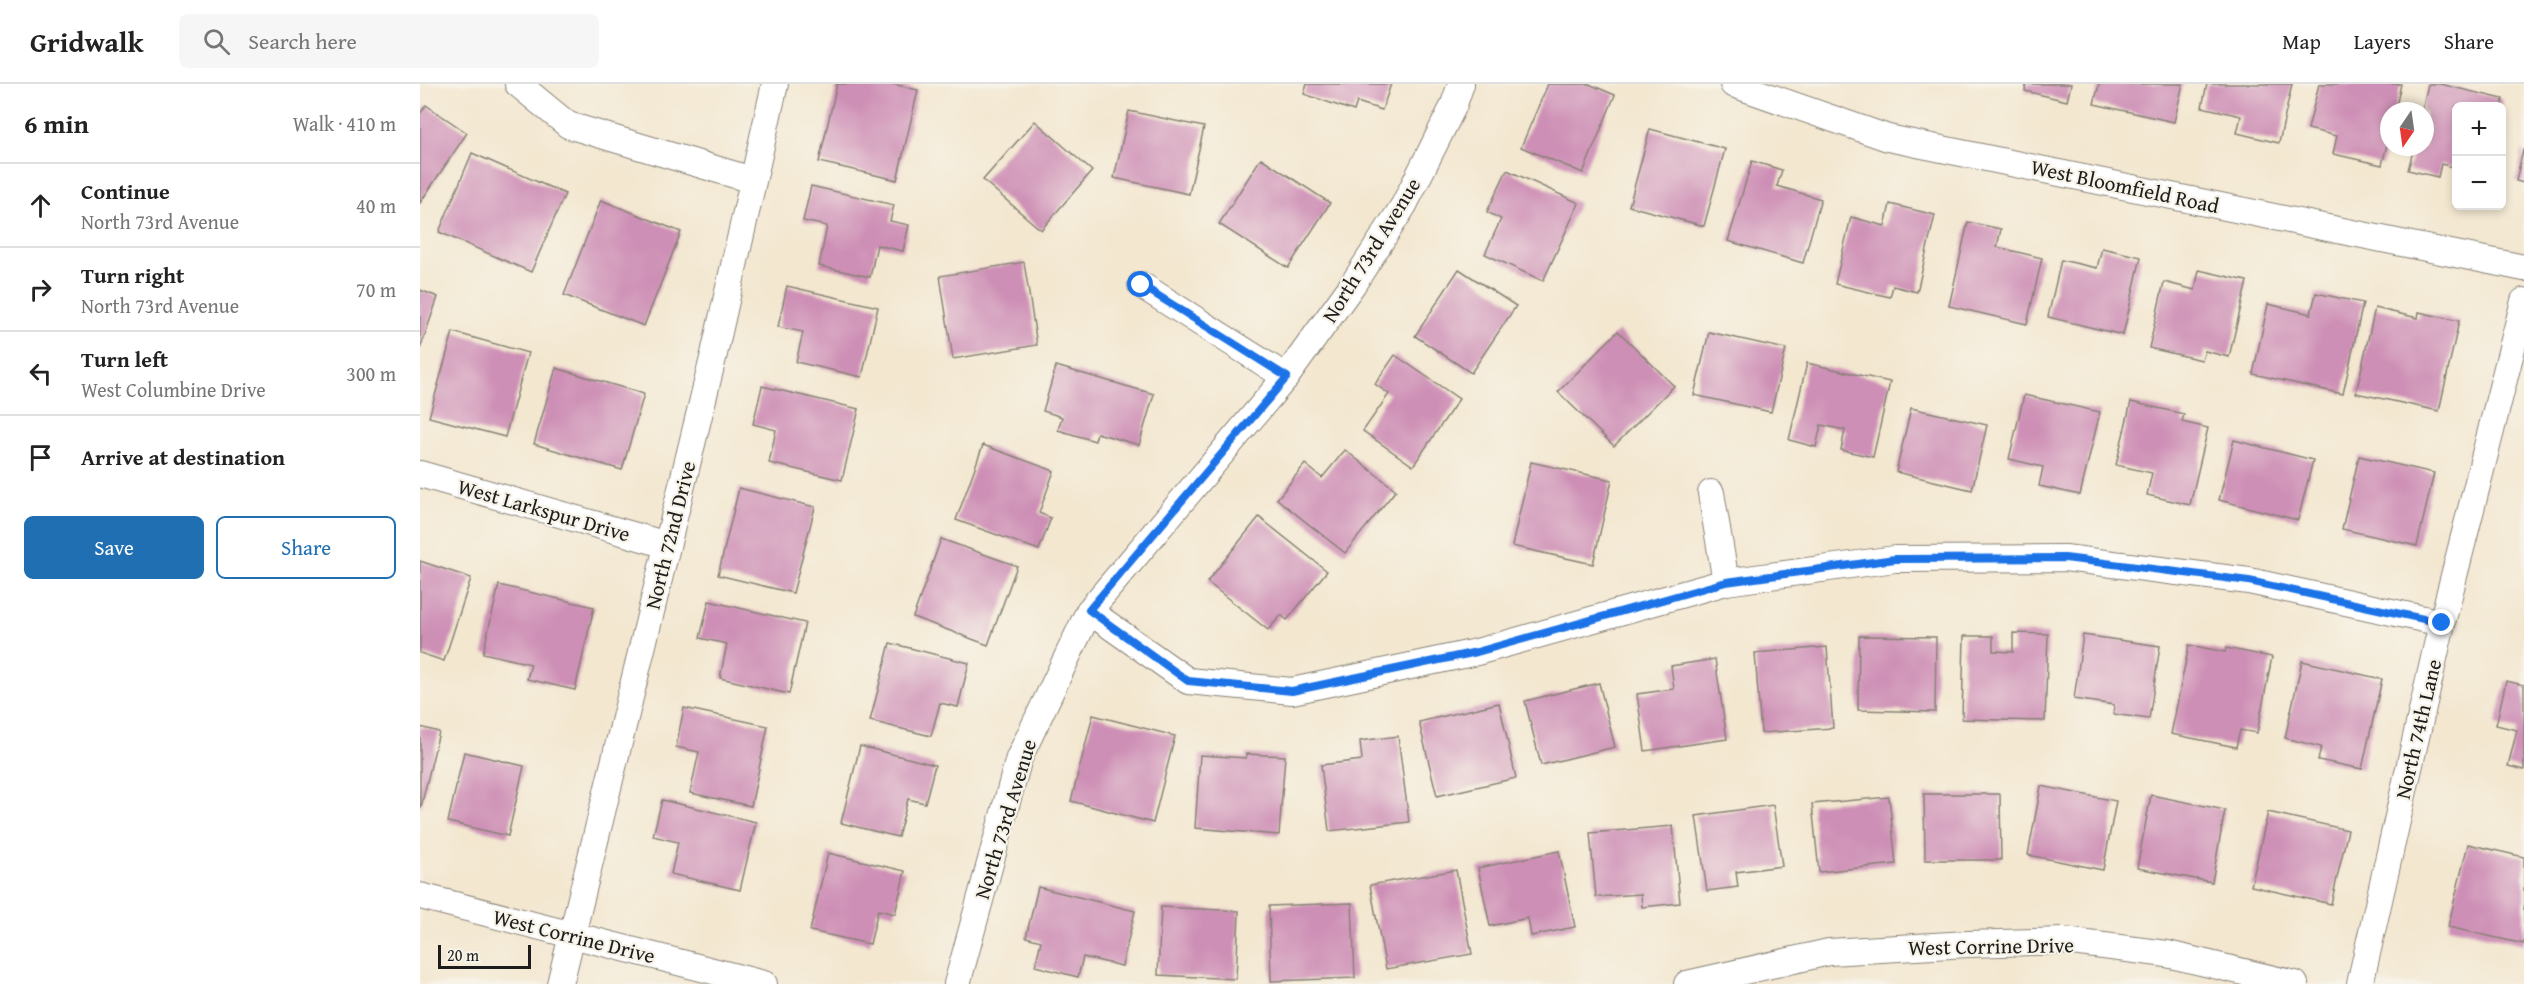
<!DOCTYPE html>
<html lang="en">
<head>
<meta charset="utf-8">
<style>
  body { margin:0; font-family:"Gentium Book Plus",serif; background:#f6f6f6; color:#222 }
  .controls { position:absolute; right:18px; top:18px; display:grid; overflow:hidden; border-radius:9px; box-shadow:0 3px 9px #0003 }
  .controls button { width:54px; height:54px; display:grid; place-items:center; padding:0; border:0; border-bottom:2px solid #e0e0e0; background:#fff; color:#222; font:30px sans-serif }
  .compass { position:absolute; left:1960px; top:18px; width:54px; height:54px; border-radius:50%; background:#fff; box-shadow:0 3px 9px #0003; rotate:193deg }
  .scale { position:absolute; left:18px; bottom:15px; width:93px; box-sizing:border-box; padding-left:6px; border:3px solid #1c1c1c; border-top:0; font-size:16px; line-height:21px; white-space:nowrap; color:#1c1c1c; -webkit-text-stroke:4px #f7f3e8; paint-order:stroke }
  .stop { position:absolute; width:18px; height:18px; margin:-14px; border:4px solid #1a73e8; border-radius:50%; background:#fff }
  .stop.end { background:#1a73e8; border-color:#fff; box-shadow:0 2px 6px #0008 }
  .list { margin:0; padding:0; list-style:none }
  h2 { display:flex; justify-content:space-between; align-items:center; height:78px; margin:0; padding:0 24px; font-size:26px }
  h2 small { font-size:20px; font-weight:400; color:#767676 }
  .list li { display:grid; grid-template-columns:39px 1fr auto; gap:18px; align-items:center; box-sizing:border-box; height:84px; padding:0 24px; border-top:2px solid #e0e0e0 }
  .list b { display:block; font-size:22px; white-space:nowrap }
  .list p { margin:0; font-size:20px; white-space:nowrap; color:#767676 }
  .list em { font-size:20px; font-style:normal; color:#767676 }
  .actions { display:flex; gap:12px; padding:18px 24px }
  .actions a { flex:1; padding:14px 0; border:2px solid #1f6fb2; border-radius:9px; text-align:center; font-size:21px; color:#1f6fb2 }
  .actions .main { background:#1f6fb2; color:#fff }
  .icon { flex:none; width:33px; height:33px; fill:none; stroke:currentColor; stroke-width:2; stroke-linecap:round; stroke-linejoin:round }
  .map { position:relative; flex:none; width:2104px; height:900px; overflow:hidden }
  header { display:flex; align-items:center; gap:36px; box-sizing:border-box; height:84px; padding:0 30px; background:#fff; border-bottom:2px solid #e0e0e0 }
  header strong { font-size:28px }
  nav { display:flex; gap:33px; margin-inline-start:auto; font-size:21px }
  .search { width:420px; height:54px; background:#f6f6f6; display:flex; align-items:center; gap:15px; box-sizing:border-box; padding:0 21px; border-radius:9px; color:#767676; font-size:22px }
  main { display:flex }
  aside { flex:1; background:#fff }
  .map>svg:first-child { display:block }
  .building { fill:#ce8fb6 }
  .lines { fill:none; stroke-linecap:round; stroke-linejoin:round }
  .minor-casing { stroke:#888276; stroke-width:28 }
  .minor { stroke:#fff; stroke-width:26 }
  .route { stroke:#1a73e8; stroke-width:8 }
  .labels { text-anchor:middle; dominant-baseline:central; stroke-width:4.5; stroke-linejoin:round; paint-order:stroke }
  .street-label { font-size:21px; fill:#1c1c1c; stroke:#f7f3e8 }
</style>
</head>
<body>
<header>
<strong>Gridwalk</strong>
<div class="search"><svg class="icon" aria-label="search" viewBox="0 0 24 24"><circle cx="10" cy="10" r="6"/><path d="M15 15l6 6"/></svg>Search here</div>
<nav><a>Map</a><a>Layers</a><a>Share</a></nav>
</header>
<main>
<aside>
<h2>6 min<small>Walk · 410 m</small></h2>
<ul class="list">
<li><svg class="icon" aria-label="ahead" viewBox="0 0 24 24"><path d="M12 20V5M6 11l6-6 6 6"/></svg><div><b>Continue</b><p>North 73rd Avenue</p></div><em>40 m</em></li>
<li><svg class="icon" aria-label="right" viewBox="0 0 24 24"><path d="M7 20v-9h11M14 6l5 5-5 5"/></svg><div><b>Turn right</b><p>North 73rd Avenue</p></div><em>70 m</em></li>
<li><svg class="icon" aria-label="left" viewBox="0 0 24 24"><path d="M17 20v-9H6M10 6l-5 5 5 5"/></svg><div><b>Turn left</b><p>West Columbine Drive</p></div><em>300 m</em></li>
<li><svg class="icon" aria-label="arrive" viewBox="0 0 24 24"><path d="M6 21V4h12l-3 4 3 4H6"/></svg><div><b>Arrive at destination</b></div></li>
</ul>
<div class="actions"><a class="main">Save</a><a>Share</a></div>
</aside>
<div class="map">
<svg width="2104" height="900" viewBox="0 0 2104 900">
  <rect width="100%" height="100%" fill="#f7f3e8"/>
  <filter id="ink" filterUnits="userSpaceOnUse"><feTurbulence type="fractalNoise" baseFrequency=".0167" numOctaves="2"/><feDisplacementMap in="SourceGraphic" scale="12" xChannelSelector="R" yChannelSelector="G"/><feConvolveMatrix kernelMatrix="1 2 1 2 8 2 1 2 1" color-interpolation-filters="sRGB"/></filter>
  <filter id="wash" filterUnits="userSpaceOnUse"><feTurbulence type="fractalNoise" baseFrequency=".008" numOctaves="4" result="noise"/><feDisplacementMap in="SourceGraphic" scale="24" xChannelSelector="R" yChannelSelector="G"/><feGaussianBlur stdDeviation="1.35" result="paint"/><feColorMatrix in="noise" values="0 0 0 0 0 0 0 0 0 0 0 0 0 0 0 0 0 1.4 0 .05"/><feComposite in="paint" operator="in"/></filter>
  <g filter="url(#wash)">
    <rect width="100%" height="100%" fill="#f3e7d0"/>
    <g id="blocks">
      <g class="building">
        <polygon points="417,0 473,0 498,6 477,96 399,78"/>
        <polygon points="887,0 971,0 962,26 937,18 934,27 884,10"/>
        <polygon points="1128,0 1169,0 1195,11 1163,89 1101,63"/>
        <polygon points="1606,0 1651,0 1647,17 1605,7"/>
        <polygon points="1679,0 1763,0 1754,38 1674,20"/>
        <polygon points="1787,0 1872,0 1859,59 1817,49 1821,32 1782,23"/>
        <polygon points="1899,0 1981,0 1975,27 1969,27 1969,52 1962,81 1913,70 1917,52 1888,45"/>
        <polygon points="2008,0 2020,0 2083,15 2082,22 2036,22 2036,84 2021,80 2018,93 1988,86 1994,63 2005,63 2005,27 2002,27"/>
        <polygon points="6,21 47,49 0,119 0,30"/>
        <polygon points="709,27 784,43 769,110 694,94"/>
        <polygon points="615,37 672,87 621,146 563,96"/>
        <polygon points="1230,45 1305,65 1284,142 1209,122"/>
        <polygon points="2103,66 2104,66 2104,99 2096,97"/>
        <polygon points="52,69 145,110 111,188 19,148"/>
        <polygon points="841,74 910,119 868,184 799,140"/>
        <polygon points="1332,77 1362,86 1357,102 1401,115 1383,179 1308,157"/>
        <polygon points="1087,86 1159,119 1123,197 1065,170 1081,135 1067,128"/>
        <polygon points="391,102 474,121 470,137 489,141 483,167 457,161 450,193 399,182 407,142 383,137"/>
        <polygon points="181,116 261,148 224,242 144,211"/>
        <polygon points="1470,120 1515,131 1497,208 1473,202 1470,213 1415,200 1431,133 1465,142"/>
        <polygon points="1548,138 1581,145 1577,163 1622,174 1607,240 1529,222"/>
        <polygon points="1682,164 1721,173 1703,251 1628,233 1641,176 1677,184"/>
        <polygon points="604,178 617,261 533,275 520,192"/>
        <polygon points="1039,185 1096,222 1051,289 995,252"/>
        <polygon points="1779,186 1827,197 1809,273 1785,267 1782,276 1729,264 1744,198 1775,206"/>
        <polygon points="367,202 458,223 442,293 376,278 383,248 358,243"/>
        <polygon points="0,206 18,213 0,265"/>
        <polygon points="1896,209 1943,219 1923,310 1833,290 1848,220 1891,230"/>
        <polygon points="1955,224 1998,234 1999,228 2039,237 2019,327 1936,309"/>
        <polygon points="1198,247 1254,302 1194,362 1138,308"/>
        <polygon points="33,248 108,269 85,353 9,333"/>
        <polygon points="1289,248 1366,265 1351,328 1274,311"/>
        <polygon points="975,271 1039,315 993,382 943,347 969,310 955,300"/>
        <polygon points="1387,279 1470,298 1453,373 1421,366 1425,346 1401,341 1396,363 1369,356"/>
        <polygon points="636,282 734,310 719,361 677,349 675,357 638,346 642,333 623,327"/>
        <polygon points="136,284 224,310 202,386 114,360"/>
        <polygon points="342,302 439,325 422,396 349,379 356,346 333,340"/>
        <polygon points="1604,311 1680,328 1660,411 1619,402 1623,383 1589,375"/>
        <polygon points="1711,318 1764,330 1762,338 1788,344 1770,421 1727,411 1732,389 1696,381"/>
        <polygon points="1491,324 1567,341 1552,406 1476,388"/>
        <polygon points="1814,356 1893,376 1878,436 1799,416"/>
        <polygon points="563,361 634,387 619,429 631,434 619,466 536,436"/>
        <polygon points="925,366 976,406 925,469 857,415 885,380 902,394"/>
        <polygon points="1939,372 2014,389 1997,462 1922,445"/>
        <polygon points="1111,378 1192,396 1173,480 1092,462"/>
        <polygon points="319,404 395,423 373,509 298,491"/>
        <polygon points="839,433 907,487 867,536 861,531 848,546 787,498"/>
        <polygon points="521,455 597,482 568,561 493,533"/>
        <polygon points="0,477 51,494 24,577 0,569"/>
        <polygon points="79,501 174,523 155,606 107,595 111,580 63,569"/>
        <polygon points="289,517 385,539 369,610 300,594 307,560 280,554"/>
        <polygon points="1593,549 1628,550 1625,637 1542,635 1544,552 1573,552 1573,567 1593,568"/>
        <polygon points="1663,551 1740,562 1729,635 1693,630 1694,621 1654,615"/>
        <polygon points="1439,552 1516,553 1515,628 1438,626"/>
        <polygon points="470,559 549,579 538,623 520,619 511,652 450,637"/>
        <polygon points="1769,561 1805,568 1806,564 1852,573 1837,649 1820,646 1816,663 1751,650"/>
        <polygon points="1407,563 1413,644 1341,649 1335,569"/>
        <polygon points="1295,575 1307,655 1225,667 1217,610 1254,605 1251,582"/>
        <polygon points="1882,577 1962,595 1942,685 1898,676 1901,663 1865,654"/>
        <polygon points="2086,597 2104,601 2104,686 2088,682 2097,646 2076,641"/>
        <polygon points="1179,599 1195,663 1121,681 1105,617"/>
        <polygon points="1079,619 1096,694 1017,712 999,638"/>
        <polygon points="264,624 348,642 331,722 270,709 279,668 256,663"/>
        <polygon points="673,631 755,652 733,739 651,717"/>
        <polygon points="0,643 19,648 1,723 0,723"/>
        <polygon points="978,652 989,738 909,747 901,681 942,676 940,657"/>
        <polygon points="440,662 515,681 505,719 488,715 478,753 421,739"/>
        <polygon points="44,668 104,682 88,752 28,738"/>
        <polygon points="826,670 865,672 859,751 775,744 780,671 826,674"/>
        <polygon points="1621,702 1696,717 1683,786 1608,771"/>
        <polygon points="1504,710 1580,710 1581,776 1505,776"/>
        <polygon points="1731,711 1805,726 1792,798 1717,784"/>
        <polygon points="1469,713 1476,780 1399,788 1392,720"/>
        <polygon points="242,716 336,738 320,806 251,790 258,758 233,752"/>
        <polygon points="1353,721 1362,782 1316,788 1318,803 1287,807 1276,732"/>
        <polygon points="1848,728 1928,746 1911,820 1831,802"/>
        <polygon points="1253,742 1260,819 1222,823 1221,810 1176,813 1170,749"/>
        <polygon points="2048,760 2104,773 2104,860 2028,843"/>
        <polygon points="1139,767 1155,843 1111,852 1108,834 1070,842 1058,784"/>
        <polygon points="408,769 485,787 475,830 458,826 450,860 390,847"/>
        <polygon points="1036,786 1052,870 966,885 950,801"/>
        <polygon points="618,803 715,827 702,882 663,873 658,893 615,882 621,857 606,853"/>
        <polygon points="932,819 935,894 851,897 849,822"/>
        <polygon points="741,823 819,827 816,895 738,891"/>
      </g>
    </g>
  </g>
  <g filter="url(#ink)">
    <use href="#blocks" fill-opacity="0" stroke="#888276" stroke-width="1.5"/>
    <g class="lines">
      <g class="minor-casing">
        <g id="minor">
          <polyline points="98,0 148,41 332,96"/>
          <polyline points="1313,0 1468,54 2104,184"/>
          <polyline points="721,201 866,293"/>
          <polyline points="0,390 247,461"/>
          <polyline points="1291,409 1306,498"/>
          <polyline points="669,527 768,597 872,607 1057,568 1306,498 1475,475 1645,474 1829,497 2022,539"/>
          <polyline points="0,812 344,900"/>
          <polyline points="140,900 294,270 355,0"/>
          <polyline points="537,900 599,674 669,527 866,293 933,200 984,121 1033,23 1041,0"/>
          <polyline points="1267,900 1409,868 1548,860 1644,857 1747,870 1875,900"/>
          <polyline points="1940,900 2022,539 2104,217"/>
        </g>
      </g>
      <use href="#minor" class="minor"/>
    </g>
  </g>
  <g class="lines" filter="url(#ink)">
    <polyline class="route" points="721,201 867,293 669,526 768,597 872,607 1057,568 1306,498 1475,475 1645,474 1829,497 2022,539"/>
  </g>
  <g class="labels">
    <g class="street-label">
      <text transform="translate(1705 102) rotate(12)">West Bloomfield Road</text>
      <text transform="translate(951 166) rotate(-58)">North 73rd Avenue</text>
      <text transform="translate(124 426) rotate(16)">West Larkspur Drive</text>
      <text transform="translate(250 451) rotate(-76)">North 72nd Drive</text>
      <text transform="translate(1998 645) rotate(-77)">North 74th Lane</text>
      <text transform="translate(585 735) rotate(-73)">North 73rd Avenue</text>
      <text transform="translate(154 852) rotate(14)">West Corrine Drive</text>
      <text transform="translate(1571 862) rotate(-1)">West Corrine Drive</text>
    </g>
  </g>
</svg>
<div class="controls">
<button>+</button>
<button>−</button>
</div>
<svg class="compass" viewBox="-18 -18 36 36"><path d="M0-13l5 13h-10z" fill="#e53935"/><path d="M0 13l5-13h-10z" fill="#767676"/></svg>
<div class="scale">20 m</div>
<div class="stop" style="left:721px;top:201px"></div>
<div class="stop end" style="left:2022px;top:539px"></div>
</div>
</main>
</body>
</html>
